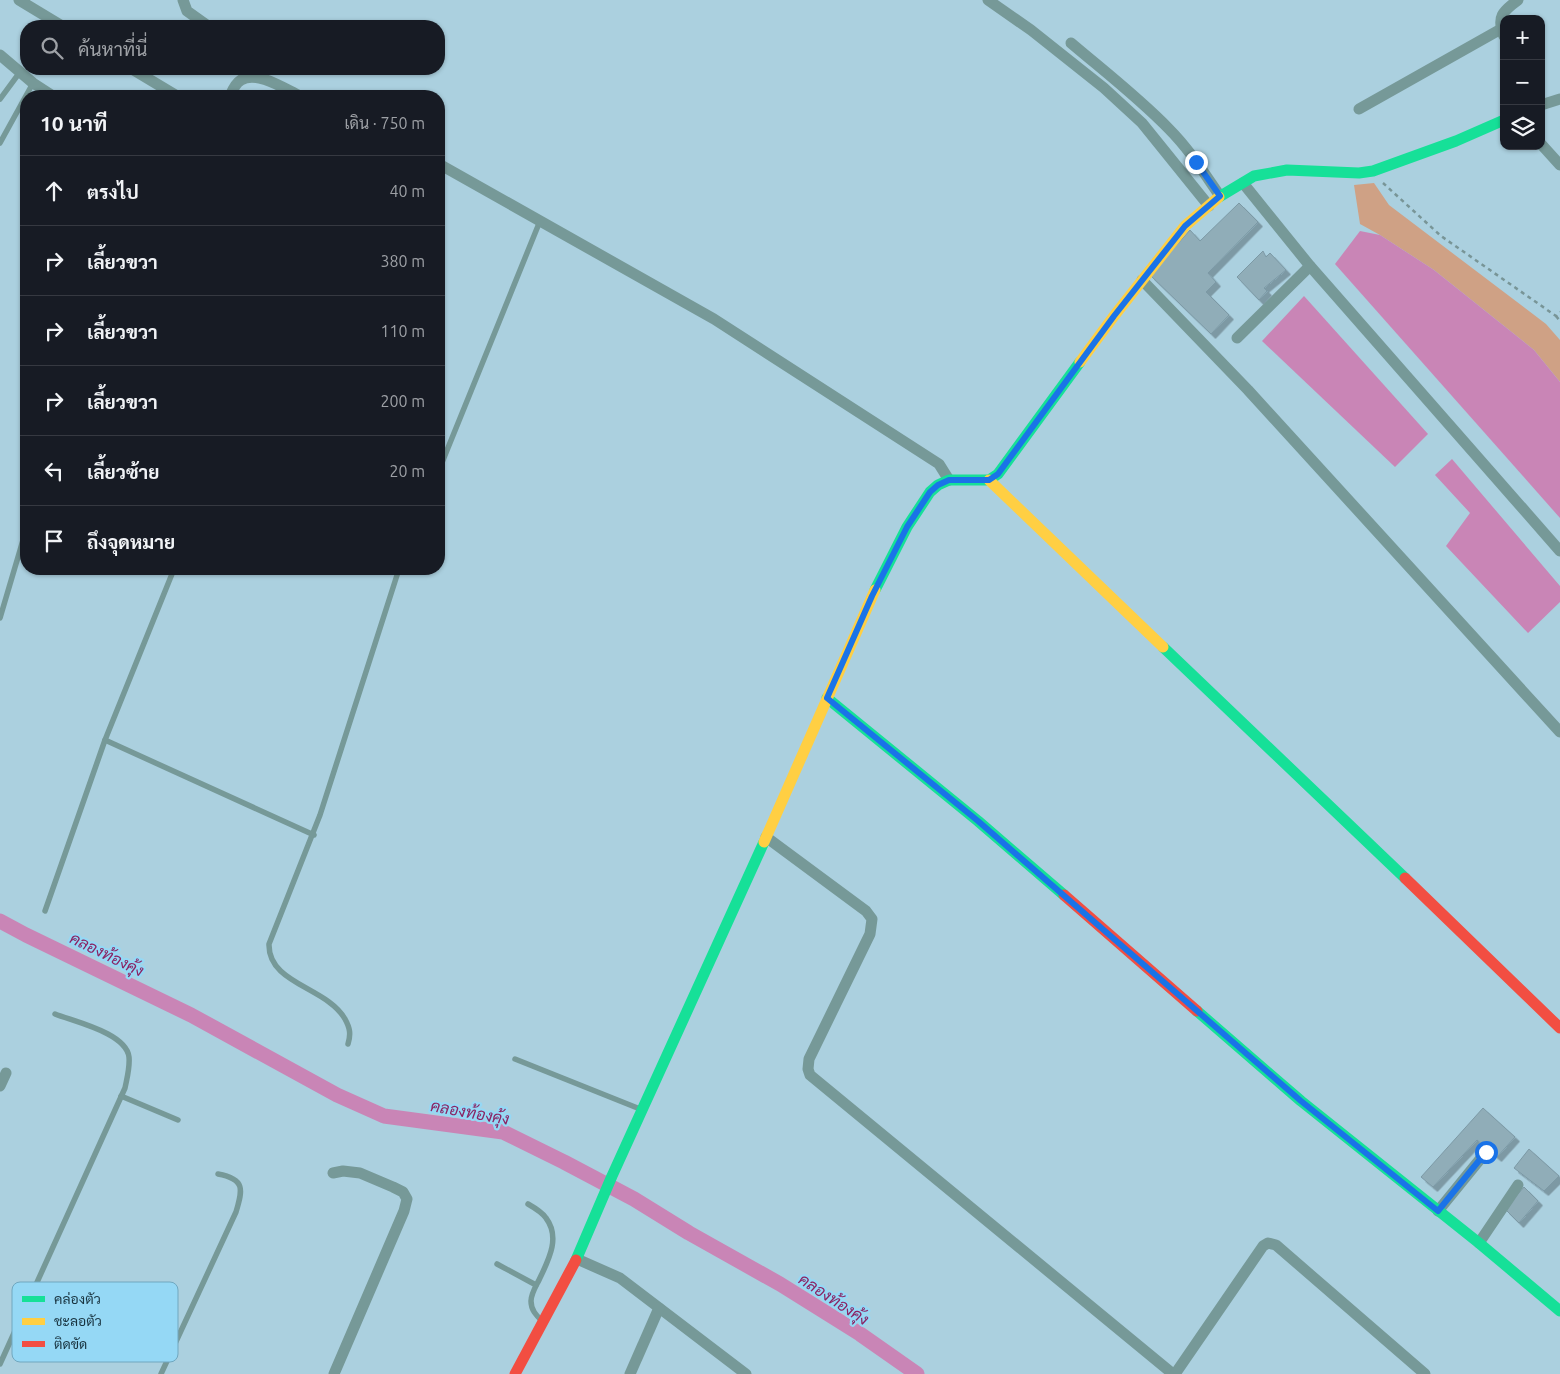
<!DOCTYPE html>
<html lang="th">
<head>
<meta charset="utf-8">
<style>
  body { margin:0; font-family:Ubuntu,Sarabun,sans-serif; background:#242831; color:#f1f3f6 }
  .controls { position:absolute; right:15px; top:15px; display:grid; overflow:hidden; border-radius:10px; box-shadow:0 1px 4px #0004 }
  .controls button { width:45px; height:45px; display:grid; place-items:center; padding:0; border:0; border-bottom:1px solid #363941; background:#171b24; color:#f1f3f6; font:25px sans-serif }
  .stop { position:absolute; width:15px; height:15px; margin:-11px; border:4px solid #1a73e8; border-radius:50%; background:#fff }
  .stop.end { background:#1a73e8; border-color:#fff; box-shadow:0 1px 5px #0008 }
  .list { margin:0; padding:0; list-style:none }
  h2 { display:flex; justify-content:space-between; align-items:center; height:65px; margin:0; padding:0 20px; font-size:21px }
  h2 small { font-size:16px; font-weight:400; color:#9ea1a6 }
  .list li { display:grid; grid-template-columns:32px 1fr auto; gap:15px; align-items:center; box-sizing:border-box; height:70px; padding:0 20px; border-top:1px solid #363941 }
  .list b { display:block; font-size:19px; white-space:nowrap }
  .list em { font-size:16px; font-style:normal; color:#9ea1a6 }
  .icon { flex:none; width:28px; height:28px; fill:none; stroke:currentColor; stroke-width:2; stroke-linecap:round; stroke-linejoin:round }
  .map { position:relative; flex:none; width:1560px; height:1374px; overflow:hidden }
  .search { position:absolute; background:#171b24; box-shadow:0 1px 4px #0004; left:20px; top:20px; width:425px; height:55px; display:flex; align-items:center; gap:12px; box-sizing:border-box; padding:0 18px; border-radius:20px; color:#9ea1a6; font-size:19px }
  .panel { position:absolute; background:#171b24; box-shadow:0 1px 4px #0004; left:20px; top:90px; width:425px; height:485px; border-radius:20px }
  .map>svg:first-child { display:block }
  .forest { fill:#cfa185 }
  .water { fill:#c985b6 }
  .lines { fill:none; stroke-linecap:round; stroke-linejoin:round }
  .canal { stroke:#c985b6; stroke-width:15 }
  .building { fill:#90adb8; stroke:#7c99a5; filter:url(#shadow) }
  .path { stroke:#789597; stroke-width:2.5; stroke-dasharray:4 4; stroke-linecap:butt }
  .lane { stroke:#769998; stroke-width:5.5 }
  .street { stroke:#769998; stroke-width:11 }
  .fast { stroke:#16e098; stroke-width:11 }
  .slow { stroke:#ffcf43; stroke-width:11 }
  .jam { stroke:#f24e42; stroke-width:11 }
  .route { stroke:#1a73e8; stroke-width:6 }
  .labels { text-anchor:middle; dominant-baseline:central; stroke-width:4.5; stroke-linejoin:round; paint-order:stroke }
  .water-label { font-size:16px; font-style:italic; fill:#8a2363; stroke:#95d8f5 }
  .key { fill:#95d8f5; stroke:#70a7bf; stroke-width:1 }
  .key-label { font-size:14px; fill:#193440 }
</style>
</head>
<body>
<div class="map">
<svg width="1560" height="1374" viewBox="0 0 1560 1374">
  <defs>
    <filter id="shadow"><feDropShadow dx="4.5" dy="4.5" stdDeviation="0" flood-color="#0004"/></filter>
  </defs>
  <rect width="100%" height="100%" fill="#abd0df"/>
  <polygon class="forest" points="1374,183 1389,205 1546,324 1560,340 1560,382 1534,350 1434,270 1380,235 1360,224 1354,185"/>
  <g class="water">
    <polygon points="1360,231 1380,235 1434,270 1534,350 1560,382 1560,518 1335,264"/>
    <polygon points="1304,296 1428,434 1395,467 1262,341"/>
    <polygon points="1452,459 1560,586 1560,602 1528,633 1446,546 1470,513 1435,475"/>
  </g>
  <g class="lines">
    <polyline class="canal" points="0,921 26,935 191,1015 337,1095 384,1116 503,1132 564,1162 634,1199 689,1233 780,1284 860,1334 917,1374"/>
  </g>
  <g class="building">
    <polygon points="1239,203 1258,222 1208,273 1216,282 1206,292 1229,315 1211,334 1150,275 1190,230 1200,241"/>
    <polygon points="1263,251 1266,257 1270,253 1286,270 1264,288 1267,291 1259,300 1237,277"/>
    <polygon points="1483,1108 1515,1137 1497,1157 1477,1140 1433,1187 1421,1177"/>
    <polygon points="1529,1149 1559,1176 1544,1191 1514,1168"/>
    <polygon points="1524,1187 1538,1201 1519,1223 1505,1209"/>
  </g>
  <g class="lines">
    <g class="path">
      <polyline points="1383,183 1441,236 1556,316 1560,312"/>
      <polyline points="1556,316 1560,321"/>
    </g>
    <g class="lane">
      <polyline points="0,99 20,72"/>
      <polyline points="0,143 33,83"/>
      <polyline points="439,470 540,221"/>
      <polyline points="0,618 26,530"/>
      <polyline points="105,740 314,835"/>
      <polyline points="45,911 105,740 174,569"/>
      <path d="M348,1044c3,-10 2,-16 -3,-25 -18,-32 -77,-35 -76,-75l51,-129 79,-246"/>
      <polyline points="515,1059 640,1109"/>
      <polyline points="121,1096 178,1120"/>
      <path d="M528,1204c7,4 14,8 18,14 15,20 2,43 -7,62 -3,6 -8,14 -8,21 0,9 5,14 11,20"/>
      <polyline points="497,1264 536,1285"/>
      <path d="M0,1364l125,-276c2,-10 5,-20 4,-31 -3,-24 -54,-35 -74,-43"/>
      <path d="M161,1374l75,-162c7,-23 9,-33 -18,-38"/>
    </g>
    <g class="street">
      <polyline points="19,0 62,26"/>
      <polyline points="183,0 187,11 208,26"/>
      <polyline points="988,0 1031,30 1104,88 1142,123 1209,206"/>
      <path d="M1504,36c-8,-19 -1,-25 14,-36"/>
      <path d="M1071,43c33,28 68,55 98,86 20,20 35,44 51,67"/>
      <polyline points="0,55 33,83 53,96"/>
      <polyline points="132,69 177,96"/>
      <path d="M230,96c2,-5 6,-13 11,-16 16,-10 44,9 59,16"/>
      <polyline points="1541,105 1560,99"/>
      <polyline points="1359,109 1501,29"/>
      <polyline points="1541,144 1560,165"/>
      <polyline points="439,164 714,319 939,464 949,480"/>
      <polyline points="1243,183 1310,266 1560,551"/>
      <polyline points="1142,280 1248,390 1560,732"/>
      <polyline points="1237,338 1310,266"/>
      <polyline points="766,837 866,911 872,919 870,934 809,1059 808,1069 810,1075 1173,1374"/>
      <polyline points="0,1086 6,1073"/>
      <polyline points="333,1173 343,1171 360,1173 393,1187 403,1192 407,1199 404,1211 334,1374"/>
      <polyline points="1438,1211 1486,1152"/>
      <polyline points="1479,1243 1518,1185"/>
      <polyline points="577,1259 620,1278 746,1374"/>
      <polyline points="630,1374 659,1308"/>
      <polyline points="1175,1374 1263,1246 1268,1243 1276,1245 1425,1374"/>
    </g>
    <g class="fast">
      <polyline points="1219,197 1254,176 1287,170 1359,173 1373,171 1456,141 1504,120"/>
      <polyline points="875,590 907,527 930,492 938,485 949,480 989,480 998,474 1080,362"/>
      <polyline points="1163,647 1405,878"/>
      <polyline points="827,698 978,821 1064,895"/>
      <polyline points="1197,1011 1301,1101 1479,1243 1560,1311"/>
      <polyline points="576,1260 612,1176 764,842"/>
    </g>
    <g class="slow">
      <polyline points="1080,362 1114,316 1185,226 1219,197"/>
      <polyline points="989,480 1163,647"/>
      <polyline points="764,842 875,590"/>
    </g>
    <g class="jam">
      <polyline points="1405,878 1560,1028"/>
      <polyline points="1064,895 1197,1011"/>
      <polyline points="515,1374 576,1260"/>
    </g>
  </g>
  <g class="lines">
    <polyline class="route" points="1196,162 1220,196 1185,226 1114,316 998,474 989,480 949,480 938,485 930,492 907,527 872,596 827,698 978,821 1301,1101 1438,1211 1486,1152"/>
  </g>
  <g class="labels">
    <g class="water-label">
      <text transform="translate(107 954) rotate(26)">คลองท้องคุ้ง</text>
      <text transform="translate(470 1112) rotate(10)">คลองท้องคุ้ง</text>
      <text transform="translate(834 1299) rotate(33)">คลองท้องคุ้ง</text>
    </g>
  </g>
  <rect x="12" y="1282" width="166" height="80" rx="8" class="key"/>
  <rect x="22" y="1296" width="23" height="6" fill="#16e098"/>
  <rect x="22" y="1318" width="23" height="7" fill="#ffcf43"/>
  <rect x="22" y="1341" width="23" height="6" fill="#f24e42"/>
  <g class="key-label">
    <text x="54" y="1304">คล่องตัว</text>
    <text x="54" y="1326">ชะลอตัว</text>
    <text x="54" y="1349">ติดขัด</text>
  </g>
</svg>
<div class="controls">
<button>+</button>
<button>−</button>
<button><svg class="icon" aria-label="layers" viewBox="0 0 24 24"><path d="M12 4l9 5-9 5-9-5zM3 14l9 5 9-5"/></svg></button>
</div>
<div class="stop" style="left:1486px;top:1152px"></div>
<div class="stop end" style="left:1196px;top:162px"></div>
<div class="search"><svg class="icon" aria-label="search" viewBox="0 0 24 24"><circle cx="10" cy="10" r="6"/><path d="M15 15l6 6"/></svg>ค้นหาที่นี่</div>
<section class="panel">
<h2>10 นาที<small>เดิน · 750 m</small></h2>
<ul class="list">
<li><svg class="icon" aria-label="ahead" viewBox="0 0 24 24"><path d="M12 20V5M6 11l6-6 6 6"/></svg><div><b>ตรงไป</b></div><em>40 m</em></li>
<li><svg class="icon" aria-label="right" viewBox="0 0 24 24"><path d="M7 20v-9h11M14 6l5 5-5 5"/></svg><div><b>เลี้ยวขวา</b></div><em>380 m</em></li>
<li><svg class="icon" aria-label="right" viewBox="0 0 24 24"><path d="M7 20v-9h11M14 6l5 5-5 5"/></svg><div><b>เลี้ยวขวา</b></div><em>110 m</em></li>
<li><svg class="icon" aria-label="right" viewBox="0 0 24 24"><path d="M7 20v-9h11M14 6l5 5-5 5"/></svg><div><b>เลี้ยวขวา</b></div><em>200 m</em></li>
<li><svg class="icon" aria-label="left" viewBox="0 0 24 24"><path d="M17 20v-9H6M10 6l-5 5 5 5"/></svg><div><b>เลี้ยวซ้าย</b></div><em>20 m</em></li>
<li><svg class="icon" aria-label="arrive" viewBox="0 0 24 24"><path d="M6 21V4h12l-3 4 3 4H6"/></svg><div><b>ถึงจุดหมาย</b></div></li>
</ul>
</section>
</div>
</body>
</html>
